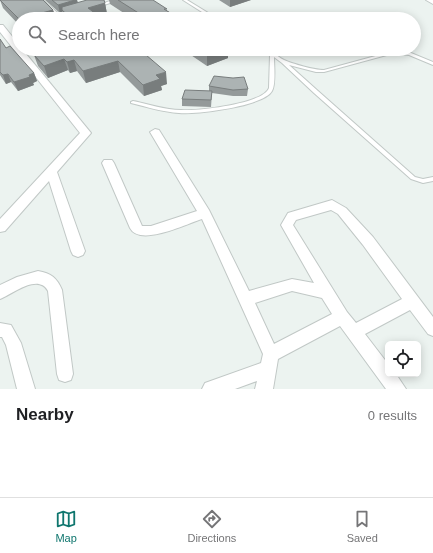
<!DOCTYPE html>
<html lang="en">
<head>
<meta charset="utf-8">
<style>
  body { margin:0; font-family:Helvetica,sans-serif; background:#f6f6f6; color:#202124 }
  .controls { position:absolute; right:12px; bottom:12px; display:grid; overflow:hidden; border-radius:6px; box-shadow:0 2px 10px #0003 }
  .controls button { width:36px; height:36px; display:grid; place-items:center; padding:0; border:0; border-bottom:1px solid #e0e0e0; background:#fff; color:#202124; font:20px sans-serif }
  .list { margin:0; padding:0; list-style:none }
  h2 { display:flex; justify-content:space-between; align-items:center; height:52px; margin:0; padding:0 16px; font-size:17px }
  h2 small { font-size:13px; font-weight:400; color:#757577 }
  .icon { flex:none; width:22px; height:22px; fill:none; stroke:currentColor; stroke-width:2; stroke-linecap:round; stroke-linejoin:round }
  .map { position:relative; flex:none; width:433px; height:389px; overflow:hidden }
  .search { position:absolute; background:#fff; box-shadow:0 2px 10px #0003; left:12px; right:12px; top:12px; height:44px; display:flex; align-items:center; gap:10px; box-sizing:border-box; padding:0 14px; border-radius:22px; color:#757577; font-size:15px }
  .sheet { height:108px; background:#fff }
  nav { display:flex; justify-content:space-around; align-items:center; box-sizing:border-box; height:56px; border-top:1px solid #e0e0e0; background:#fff; font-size:11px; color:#757577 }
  nav a { display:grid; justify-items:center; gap:2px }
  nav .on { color:#0f766e }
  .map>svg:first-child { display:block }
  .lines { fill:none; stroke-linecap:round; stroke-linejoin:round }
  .service-casing { stroke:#c1c8c6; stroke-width:2 }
  .minor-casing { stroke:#c1c8c6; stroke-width:2 }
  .secondary-casing { stroke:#c1c8c6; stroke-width:2 }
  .service { fill:#fff; fill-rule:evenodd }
  .minor { fill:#fff; fill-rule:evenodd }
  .secondary { fill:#fff; fill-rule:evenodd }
  .wall { fill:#949a9a }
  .shaded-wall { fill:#787d7d }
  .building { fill:#acb3b3; stroke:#787d7d }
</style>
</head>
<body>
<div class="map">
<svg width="433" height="389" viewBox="0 0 433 389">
  <rect width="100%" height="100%" fill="#ecf3f0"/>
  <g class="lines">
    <g class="service-casing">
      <g id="service">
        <polygon points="39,0 43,0 60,15 71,12 73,13 62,17 64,19 60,19"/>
        <polygon points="113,0 119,0 98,7 95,6"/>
        <polygon points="183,0 187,0 218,19 213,19"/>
        <path d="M262,49c9,0 14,7 22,11 9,4 30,10 40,10l70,-19 17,2 22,9v3l-24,-10 -15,-2 -70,19h-8l-27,-7 29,26 97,86 8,2 10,-2v4l-10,2 -12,-4 -97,-86 -32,-30 -8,-6c0,9 2,27 -2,34 -8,15 -76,24 -93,22 -16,-1 -32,-6 -48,-10v-1l2,-1c16,3 32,9 48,9 17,1 82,-6 88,-22l1,-33z"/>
      </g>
    </g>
    <g class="minor-casing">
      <g id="minor">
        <polygon points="0,25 3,25 19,45 19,49 22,49 91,133 57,172 85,251 83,255 78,257 73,255 71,251 49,181 5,231 0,232 0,219 80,133 0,32"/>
        <path d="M155,129l4,1 50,80 40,81 43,-12 22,4 -33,-58 7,-12 44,-13 14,8 27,29 60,80v19l-5,-2 -18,-24 -45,24 23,30v10h8l10,15h-20l-46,-63 -62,33 -5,30h-18l2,-8 -22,8h-33l3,-6 56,-20 2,-9 -61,-135c-16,5 -62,28 -72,9l-28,-65 2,-3h8l2,3 28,63h9l46,-15 -47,-79zM331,210l7,4 25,31 39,54 -46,24 -9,-11 -54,-87 3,-5zM292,291l30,7 10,16 -58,30 -19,-41z"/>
        <path d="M38,271c13,2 19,7 24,19l11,84 -2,6 -6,2 -6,-2 -2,-6 -9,-83c-10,-18 -35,3 -48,8v-14l17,-8z"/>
        <polygon points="0,323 11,325 21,343 35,389 17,389 6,345 2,337 0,337"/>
      </g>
    </g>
    <g class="secondary-casing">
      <polygon id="secondary" points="426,0 433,0 433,4"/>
    </g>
    <use href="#service" class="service"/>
    <use href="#minor" class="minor"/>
    <use href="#secondary" class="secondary"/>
  </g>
  <g class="wall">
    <polygon points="0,0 53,10 56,18 52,19 19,19 19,25 3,8"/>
    <polygon points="45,0 77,0 78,3 105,3 107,14 96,17 97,17 99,19 64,19 62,13 60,13"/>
    <polygon points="109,0 153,0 167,11 180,19 133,19 110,4"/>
    <polygon points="219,0 251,0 230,7"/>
    <polygon points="0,39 6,48 34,73 37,81 33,83 34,85 18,91 11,82 6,84 0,75"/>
    <polygon points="59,49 154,49 143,53 167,84 161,86 162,90 144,96 120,72 86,83 77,71 70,73 68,70 48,78 38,66 34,55 44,55 60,50"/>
    <polygon points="182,49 228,49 228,58 207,66"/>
    <polygon points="209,86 248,89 247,96 233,96 212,93 211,107 182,106 182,99 209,91"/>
  </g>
  <g class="shaded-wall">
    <polygon points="75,0 77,0 79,8 62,10 62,13 60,13 58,5"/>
    <polygon points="230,0 251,0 230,7"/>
    <polygon points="105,3 107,14 96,17 97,19 94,19 88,8"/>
    <polygon points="53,10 56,18 52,19 20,19"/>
    <polygon points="134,49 154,49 135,56"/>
    <polygon points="223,49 228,49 228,58 207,66 207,55"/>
    <polygon points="64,59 68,70 48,78 44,66"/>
    <polygon points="74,60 77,71 70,73 67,62"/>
    <polygon points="118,61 120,72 86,83 83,71"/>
    <polygon points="166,72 167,84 161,86 162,90 144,96 143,85 156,75"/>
    <polygon points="34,73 37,81 33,83 34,85 18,91 14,82 29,75"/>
    <polygon points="8,74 11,82 6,84 3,75"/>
  </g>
  <g class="building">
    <polygon points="0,0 43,0 53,10 19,19"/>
    <polygon points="52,0 75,0 58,5"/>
    <polygon points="87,0 104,0 105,3 88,8 96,14 93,15 99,19 72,19 62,10 62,7"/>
    <polygon points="118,0 153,0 167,9 164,9 180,19 148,19"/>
    <polygon points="0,39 6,48 10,46 34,73 29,75 30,77 14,82 8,74 3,75 0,72"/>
    <polygon points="63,49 139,49 166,72 156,75 160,79 143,85 118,61 83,71 74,60 67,62 64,59 44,66 34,55 41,52 44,55"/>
    <polygon points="198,49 223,49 207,55"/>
    <polygon points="214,76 233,78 244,77 248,89 233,90 209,86"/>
    <polygon points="185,90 212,91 211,100 182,99"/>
  </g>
</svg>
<div class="controls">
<button><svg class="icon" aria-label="locate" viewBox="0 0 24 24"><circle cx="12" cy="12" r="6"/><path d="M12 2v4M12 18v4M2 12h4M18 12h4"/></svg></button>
</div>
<div class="search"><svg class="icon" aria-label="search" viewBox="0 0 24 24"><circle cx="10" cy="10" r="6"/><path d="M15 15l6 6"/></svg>Search here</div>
</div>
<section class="sheet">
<h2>Nearby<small>0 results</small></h2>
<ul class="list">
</ul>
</section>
<nav>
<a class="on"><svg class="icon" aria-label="map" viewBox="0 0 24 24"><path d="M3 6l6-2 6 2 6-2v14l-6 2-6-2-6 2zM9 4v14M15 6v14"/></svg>Map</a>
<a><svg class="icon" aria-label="directions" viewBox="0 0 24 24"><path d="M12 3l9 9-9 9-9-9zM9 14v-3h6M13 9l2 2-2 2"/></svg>Directions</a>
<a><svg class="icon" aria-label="saved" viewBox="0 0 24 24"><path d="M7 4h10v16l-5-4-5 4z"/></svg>Saved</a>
</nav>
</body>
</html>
